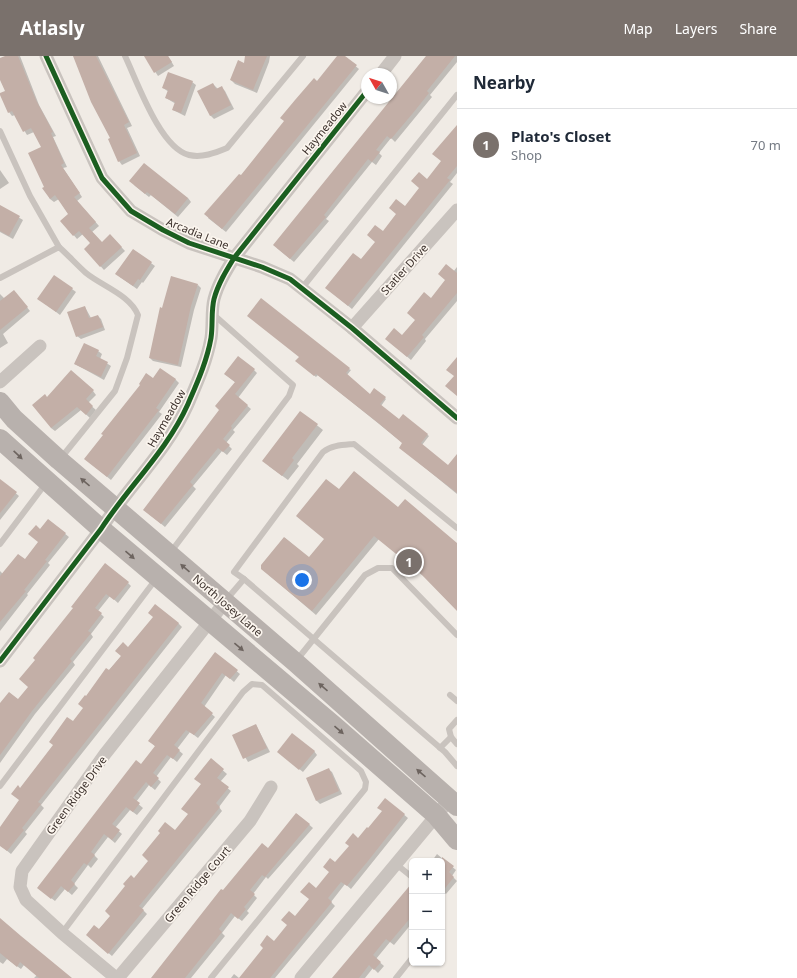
<!DOCTYPE html>
<html lang="en">
<head>
<meta charset="utf-8">
<style>
  body { margin:0; font-family:"Noto Sans",sans-serif; background:#f2f2f3; color:#1f2937 }
  .controls { position:absolute; right:12px; bottom:12px; display:grid; overflow:hidden; border-radius:6px; box-shadow:0 1px 3px #0004 }
  .controls button { width:36px; height:36px; display:grid; place-items:center; padding:0; border:0; border-bottom:1px solid #e0e1e3; background:#fff; color:#1f2937; font:20px sans-serif }
  .compass { position:absolute; left:361px; top:12px; width:36px; height:36px; border-radius:50%; background:#fff; box-shadow:0 1px 3px #0004; rotate:309deg }
  .you { position:absolute; left:302px; top:524px; width:14px; height:14px; margin:-10px; border:3px solid #fff; border-radius:50%; background:#1a73e8; box-shadow:0 0 0 6px #1a73e833 }
  .badge { display:grid; place-items:center; width:26px; height:26px; border-radius:50%; background:#7a716c; color:#fff; font-size:13px; font-weight:700 }
  .pin { position:absolute; translate:-50% -50%; border:2px solid #fff; box-shadow:0 1px 4px #0006 }
  .list { margin:0; padding:0; list-style:none }
  h2 { display:flex; justify-content:space-between; align-items:center; height:52px; margin:0; padding:0 16px; font-size:17px }
  h2 small { font-size:13px; font-weight:400; color:#747a83 }
  .list li { display:grid; grid-template-columns:26px 1fr auto; gap:12px; align-items:center; box-sizing:border-box; height:72px; padding:0 16px; border-top:1px solid #e0e1e3 }
  .list b { display:block; font-size:15px; white-space:nowrap }
  .list p { margin:0; font-size:13px; white-space:nowrap; color:#747a83 }
  .list em { font-size:13px; font-style:normal; color:#747a83 }
  .icon { flex:none; width:22px; height:22px; fill:none; stroke:currentColor; stroke-width:2; stroke-linecap:round; stroke-linejoin:round }
  .map { position:relative; flex:none; width:457px; height:922px; overflow:hidden }
  header { display:flex; align-items:center; gap:24px; box-sizing:border-box; height:56px; padding:0 20px; background:#7a716c; color:#fff }
  header strong { font-size:19px }
  nav { display:flex; gap:22px; margin-inline-start:auto; font-size:14px }
  main { display:flex }
  aside { flex:1; background:#fff }
  .map>svg:first-child { display:block }
  .shadow { fill:#0003 }
  .building { fill:#c3afa7 }
  .lines { fill:none; stroke-linecap:round; stroke-linejoin:round }
  .service { stroke:#c9c3be; stroke-width:6 }
  .minor { stroke:#c9c3be; stroke-width:13 }
  .primary { stroke:#b8b1ad; stroke-width:20 }
  .cycleway-casing { stroke:#fbf5ee; stroke-width:8 }
  .cycleway { stroke:#1b5e20; stroke-width:5 }
  .oneway { fill:#6d645f }
  .labels { text-anchor:middle; dominant-baseline:central; stroke-width:3.5; stroke-linejoin:round; paint-order:stroke }
  .street-label { font-size:11px; fill:#3b302b; stroke:#fbf5ee }
</style>
</head>
<body>
<header>
<strong>Atlasly</strong>
<nav><a>Map</a><a>Layers</a><a>Share</a></nav>
</header>
<main>
<div class="map">
<svg width="457" height="922" viewBox="0 0 457 922">
  <rect width="100%" height="100%" fill="#f0ebe5"/>
  <g class="shadow">
    <polygon points="8,0 20,0 39,49 56,80 53,81 67,111 63,112 82,141 77,145 99,170 92,176 102,187 110,179 125,195 104,214 85,193 91,187 83,178 77,183 62,165 69,159 59,143 54,146 50,143 45,131 42,91 34,76 27,79 15,59 12,60 9,56 6,35 0,21 0,3"/>
    <polygon points="74,0 98,0 132,70 127,72 140,100 122,109 119,105 112,82"/>
    <polygon points="145,0 168,0 174,10 158,20"/>
    <polygon points="246,0 270,0 269,6 257,37 235,28 231,24 245,8"/>
    <polygon points="338,0 343,0 359,13 226,176 208,162"/>
    <polygon points="427,0 457,0 457,6 430,39 432,41 395,86 391,82 379,97 382,100 376,109 372,106 326,163 329,165 294,206 277,192"/>
    <polygon points="192,26 196,29 185,60 173,54 176,48 166,42 169,36 163,32"/>
    <polygon points="213,28 218,33 221,31 225,35 234,53 214,63 210,59"/>
    <polygon points="457,70 457,117 450,126 453,128 352,253 330,235 361,205 443,105"/>
    <polygon points="0,114 9,127 0,133"/>
    <polygon points="134,129 188,142 191,146 178,161 151,139 149,141"/>
    <polygon points="0,150 23,164 13,183 0,176"/>
    <polygon points="133,194 155,210 143,227 142,226 137,233 120,221"/>
    <polygon points="457,211 457,245 425,283 426,285 411,304 390,286 403,280"/>
    <polygon points="198,229 201,232 194,254 181,311 153,305 150,302 163,253"/>
    <polygon points="72,233 76,236 60,259 39,243"/>
    <polygon points="0,238 5,243 17,239 30,255 3,278 8,287 0,292"/>
    <polygon points="85,251 91,262 98,260 101,263 105,274 81,283 77,280"/>
    <polygon points="98,295 102,298 100,303 111,310 104,324 75,308"/>
    <polygon points="298,306 349,313 351,314 347,319 370,339 385,342 386,343 381,350 399,364 403,359 429,380 422,389 448,410 457,404 457,438 402,393 404,388 318,319 316,321"/>
    <polygon points="254,314 257,317 238,342 251,353 233,374 235,376 226,387 232,393 227,399 222,395 193,430 196,433 165,471 148,457 220,354 236,327 225,318"/>
    <polygon points="175,323 179,327 159,356 162,358 111,424 89,406 153,324"/>
    <polygon points="93,335 96,339 88,347 96,354 90,362 81,354 55,375 51,372 48,342"/>
    <polygon points="300,356 323,374 297,408 299,410 288,424 269,410"/>
    <polygon points="354,416 398,452 405,444 457,489 457,554 427,523 379,483 316,559 262,513 262,509 285,482 309,502 325,483 298,460 327,425 339,435"/>
    <polygon points="0,424 19,440 0,464"/>
    <polygon points="48,464 69,481 48,507 50,509 27,538 28,539 0,575 0,515 3,518 25,505 39,487 40,474"/>
    <polygon points="128,527 131,530 118,547 110,540 98,555 104,561 91,578 93,581 73,606 75,609 35,658 0,707 0,649 18,645 29,631 36,604 74,552"/>
    <polygon points="154,562 178,567 182,571 41,749 44,752 25,776 27,778 11,798 0,789 0,773 20,744 20,733 84,652 86,641"/>
    <polygon points="215,597 240,618 234,626 226,619 204,651 215,661 198,682 190,676 177,693 183,698 177,706 171,701 156,721 161,726 155,734 149,729 136,746 143,752 137,759 130,754 115,772 122,778 115,787 108,781 94,799 98,803 91,812 88,809 74,828 78,832 72,839 65,833 55,845 42,835 156,691 150,685"/>
    <polygon points="256,669 270,696 248,706 233,680"/>
    <polygon points="314,695 317,699 303,716 282,699"/>
    <polygon points="211,704 227,718 220,726 231,735 219,751 222,755 142,853 147,858 112,900 91,882 111,860 134,823 189,759"/>
    <polygon points="328,713 332,716 342,738 320,748 317,745 307,723"/>
    <polygon points="385,743 408,762 351,833 345,828 331,846 335,850 275,922 240,922 274,886 310,844 336,808 369,773 383,755"/>
    <polygon points="297,758 313,772 268,823 266,821 253,838 257,842 247,855 249,857 242,865 235,860 222,877 225,880 191,922 153,922 223,835 268,793"/>
    <polygon points="437,798 456,814 452,820 457,825 446,838 442,835 442,805 432,805"/>
    <polygon points="412,836 412,867 394,889 390,886 376,903 384,910 378,917 373,912 365,922 333,922"/>
    <polygon points="0,866 71,922 34,922 37,919 24,909 21,913 7,903 3,908 0,906"/>
    <polygon points="234,918 239,922 231,922"/>
  </g>
  <g class="building">
    <polygon points="5,0 18,0 36,44 53,76 51,77 64,107 61,109 80,137 74,141 96,166 89,172 102,186 110,178 122,191 100,211 84,193 90,187 79,175 73,180 60,165 68,158 55,139 50,143 42,132 44,131 28,97 41,91 31,72 23,76 12,55 8,57 0,39 0,37 5,35 0,24 0,2"/>
    <polygon points="73,0 96,0 129,66 124,69 137,97 118,106 108,83 110,82 91,46"/>
    <polygon points="144,0 168,0 172,6 154,17"/>
    <polygon points="245,0 267,0 253,34 230,24 238,4 244,7"/>
    <polygon points="337,0 345,0 357,9 222,173 204,158 239,118 241,119 284,65 280,62 295,44 314,22 317,25"/>
    <polygon points="426,0 455,0 427,35 429,37 413,57 391,83 387,80 376,94 380,96 372,106 368,103 324,159 326,161 290,203 273,189"/>
    <polygon points="168,16 193,25 181,57 172,54 175,46 165,42 168,34 162,32"/>
    <polygon points="213,27 216,33 222,30 231,49 210,60 197,35"/>
    <polygon points="457,69 457,110 447,122 450,124 348,250 325,232 353,197 361,203 375,186 367,179 375,169 383,175 396,158 389,152 396,143 405,150 419,132 411,125 419,116 427,123 441,105 432,98"/>
    <polygon points="144,107 188,142 175,158 147,136 145,138 129,125"/>
    <polygon points="0,149 20,160 9,180 0,175"/>
    <polygon points="133,193 152,206 140,224 138,223 133,230 115,218"/>
    <polygon points="446,208 457,217 457,237 422,279 424,281 407,301 385,283 394,272 402,279 415,264 407,257 424,236 431,242 445,224 438,218"/>
    <polygon points="54,219 73,232 56,256 37,243"/>
    <polygon points="171,220 198,228 191,250 178,309 149,302 160,251 162,252"/>
    <polygon points="14,234 28,251 0,274 0,245"/>
    <polygon points="261,242 350,312 346,317 370,338 374,332 386,341 380,348 399,363 403,358 428,378 421,387 448,409 457,398 457,437 399,392 402,387 377,366 316,318 314,320 295,305 299,301 247,260"/>
    <polygon points="85,250 89,262 98,259 103,271 76,281 67,256"/>
    <polygon points="84,287 99,294 96,300 108,306 101,321 74,308"/>
    <polygon points="238,300 255,313 235,338 248,349 231,370 232,372 223,383 230,389 223,396 218,392 190,426 193,429 161,468 143,454 219,354 215,350 235,326 224,318"/>
    <polygon points="457,301 457,340 445,330 454,320 446,314"/>
    <polygon points="160,312 176,323 156,352 159,354 107,421 84,403 103,379 101,378 140,329 139,328 146,317 153,322"/>
    <polygon points="71,314 94,334 86,343 93,350 86,359 77,351 51,372 32,349 45,338 47,341"/>
    <polygon points="300,355 318,368 292,402 294,404 282,420 262,405"/>
    <polygon points="354,415 398,451 405,443 457,487 457,555 422,519 374,480 312,555 261,513 261,509 284,481 309,501 324,483 296,460 326,423 339,433"/>
    <polygon points="0,423 17,436 0,457"/>
    <polygon points="48,463 66,477 45,504 47,505 24,534 26,535 0,566 0,520 18,498 25,503 38,486 28,478 36,469 40,473"/>
    <polygon points="105,507 129,526 114,544 106,538 95,552 102,557 88,575 91,577 70,603 72,605 32,655 0,699 0,647 9,636 18,643 28,631 19,623 35,604 33,602 73,552 71,551"/>
    <polygon points="155,548 179,567 38,746 41,748 22,772 24,774 7,795 0,790 0,771 19,744 11,738 18,729 20,732 53,689 49,686 67,661 73,665 83,652 78,648 85,639 86,640 106,612 109,614 121,600 115,595 123,586 128,591 153,561 148,557"/>
    <polygon points="215,596 238,614 230,623 222,617 201,647 213,657 194,679 186,674 174,689 180,694 173,703 167,699 153,717 159,722 151,731 146,726 133,742 140,747 133,756 126,751 112,768 120,774 112,784 104,778 91,796 95,799 87,809 84,807 71,824 75,828 68,836 61,830 51,843 37,832 136,704 141,708 155,690 148,685"/>
    <polygon points="256,668 267,692 243,703 232,679"/>
    <polygon points="292,677 315,695 299,714 277,696"/>
    <polygon points="211,702 224,713 217,722 229,731 216,747 220,751 139,850 144,854 108,898 86,879 94,869 99,873 110,860 105,855 125,830 123,828 131,819 134,822 148,805 142,799 160,777 158,775 165,766 175,774 188,758 181,753 201,728 194,723"/>
    <polygon points="329,712 339,735 316,745 306,722"/>
    <polygon points="385,742 405,758 368,805 347,830 341,826 328,842 332,846 270,922 239,922 263,892 260,889 267,879 274,885 287,869 281,864 289,855 295,860 309,843 300,836 309,826 316,832 329,816 323,811 330,802 335,806 349,790 345,787 353,777 358,782 367,771 368,772 382,755 377,752"/>
    <polygon points="296,757 310,768 265,821 262,819 250,834 255,838 244,851 246,853 238,863 231,857 219,873 222,876 185,922 151,922 221,833 223,834 262,787 268,792"/>
    <polygon points="442,801 454,810 449,816 454,821 442,836"/>
    <polygon points="412,827 412,860 390,886 386,883 373,899 381,906 374,914 369,909 359,922 332,922"/>
    <polygon points="0,862 21,880 72,922 39,922 20,906 17,911 0,897"/>
  </g>
  <g class="lines">
    <g class="service">
      <path d="M125,0c12,25 35,92 64,99 13,3 26,-2 38,-7l76,-92"/>
      <polyline points="0,75 30,140 59,191"/>
      <path d="M0,222l59,-31c9,8 18,18 27,26 16,13 44,22 52,42l-11,43 -12,33 -54,67"/>
      <polyline points="302,232 457,39"/>
      <polyline points="0,488 46,427"/>
      <polyline points="170,497 289,340 293,329 214,259"/>
      <path d="M244,523l-10,-7 89,-120c9,-7 20,-7 31,-8l103,84"/>
      <polyline points="226,544 244,523 445,696 457,710"/>
      <polyline points="296,605 365,519 378,512 392,512 457,579"/>
      <polyline points="450,639 457,645"/>
      <polyline points="457,664 449,673 451,681 457,688"/>
      <polyline points="440,692 451,681"/>
      <polyline points="0,730 156,523"/>
      <polyline points="396,808 412,821"/>
      <polyline points="442,846 442,862"/>
      <polyline points="62,877 243,636 252,628 262,629 361,715 366,726 365,733 211,922"/>
      <polyline points="396,922 412,902"/>
    </g>
    <g class="minor">
      <polyline points="46,0 102,122 131,155 163,174 189,187 262,211 290,223 352,272 457,362"/>
      <polyline points="381,18 395,0"/>
      <polyline points="352,272 457,154"/>
      <polyline points="0,326 40,290"/>
      <path d="M0,605l101,-132c27,-42 66,-78 87,-125 9,-21 19,-43 23,-66 2,-13 0,-27 3,-39 4,-15 12,-28 20,-41l133,-167"/>
      <polyline points="116,922 62,877 26,844 20,831 22,815 105,698 225,546"/>
      <polyline points="118,922 250,765 271,731"/>
      <polyline points="301,922 450,743"/>
    </g>
    <g class="primary">
      <polyline points="0,346 14,363 59,404 295,606 457,750"/>
      <polyline points="0,383 101,473 333,669 436,759 457,784"/>
    </g>
    <g class="cycleway-casing">
      <g id="cycleway">
        <polyline points="46,0 102,122 131,155 163,174 189,187 262,211 290,223 352,272 457,362"/>
        <path d="M0,605l101,-132c27,-42 66,-78 87,-125 9,-21 19,-43 23,-66 2,-13 0,-27 3,-39 4,-15 12,-28 20,-41l133,-167"/>
      </g>
    </g>
    <use href="#cycleway" class="cycleway"/>
  </g>
  <defs><path id="oneway-solid" d="M-6-.8H1V-3.2L6.5 0L1 3.2V.8H-6Z"/></defs>
  <g class="oneway">
    <use href="#oneway-solid" transform="translate(18 399) rotate(43)"/>
    <use href="#oneway-solid" transform="translate(85 426) rotate(-140)"/>
    <use href="#oneway-solid" transform="translate(130 499) rotate(41)"/>
    <use href="#oneway-solid" transform="translate(185 512) rotate(-139)"/>
    <use href="#oneway-solid" transform="translate(239 591) rotate(40)"/>
    <use href="#oneway-solid" transform="translate(323 631) rotate(-139)"/>
    <use href="#oneway-solid" transform="translate(339 674) rotate(41)"/>
    <use href="#oneway-solid" transform="translate(421 717) rotate(-139)"/>
  </g>
  <g class="labels">
    <g class="street-label">
      <text transform="translate(324 72) rotate(-51)">Haymeadow</text>
      <text transform="translate(198 177) rotate(22)">Arcadia Lane</text>
      <text transform="translate(404 213) rotate(-48)">Statler Drive</text>
      <text transform="translate(166 362) rotate(-60)">Haymeadow</text>
      <text transform="translate(228 549) rotate(41)">North Josey Lane</text>
      <text transform="translate(76 739) rotate(-54)">Green Ridge Drive</text>
      <text transform="translate(197 828) rotate(-50)">Green Ridge Court</text>
    </g>
  </g>
</svg>
<div class="controls">
<button>+</button>
<button>−</button>
<button><svg class="icon" aria-label="locate" viewBox="0 0 24 24"><circle cx="12" cy="12" r="6"/><path d="M12 2v4M12 18v4M2 12h4M18 12h4"/></svg></button>
</div>
<svg class="compass" viewBox="-18 -18 36 36"><path d="M0-13l5 13h-10z" fill="#e53935"/><path d="M0 13l5-13h-10z" fill="#747a83"/></svg>
<div class="you"></div>
<div class="pin badge" style="left:409px;top:506px">1</div>
</div>
<aside>
<h2>Nearby<small></small></h2>
<ul class="list">
<li><span class="badge">1</span><div><b>Plato's Closet</b><p>Shop</p></div><em>70 m</em></li>
</ul>
</aside>
</main>
</body>
</html>
